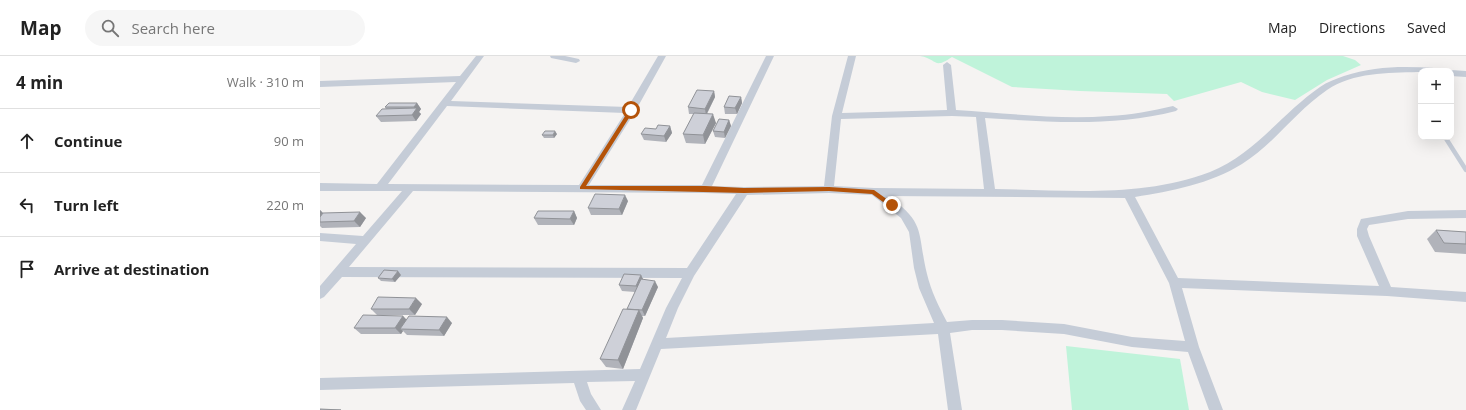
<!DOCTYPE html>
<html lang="en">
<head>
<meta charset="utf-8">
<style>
  body { margin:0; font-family:"Open Sans",sans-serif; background:#f6f6f6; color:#222 }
  .controls { position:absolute; right:12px; top:12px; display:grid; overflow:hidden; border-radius:8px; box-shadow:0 4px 16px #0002 }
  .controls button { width:36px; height:36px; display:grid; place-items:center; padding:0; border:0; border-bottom:1px solid #e0e0e0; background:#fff; color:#222; font:20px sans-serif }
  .stop { position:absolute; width:12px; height:12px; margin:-9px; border:3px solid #b45309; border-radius:50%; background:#fff }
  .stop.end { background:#b45309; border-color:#fff; box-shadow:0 1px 4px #0008 }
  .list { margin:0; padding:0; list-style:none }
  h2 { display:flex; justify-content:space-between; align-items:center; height:52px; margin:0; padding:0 16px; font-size:17px }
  h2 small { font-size:13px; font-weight:400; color:#767676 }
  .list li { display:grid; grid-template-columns:26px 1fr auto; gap:12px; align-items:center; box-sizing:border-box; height:64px; padding:0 16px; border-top:1px solid #e0e0e0 }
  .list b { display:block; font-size:15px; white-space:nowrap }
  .list em { font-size:13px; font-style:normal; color:#767676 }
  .icon { flex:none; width:22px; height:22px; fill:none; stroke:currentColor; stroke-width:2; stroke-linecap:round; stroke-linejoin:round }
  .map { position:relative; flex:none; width:1146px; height:354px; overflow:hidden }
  header { display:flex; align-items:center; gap:24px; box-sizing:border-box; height:56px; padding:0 20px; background:#fff; border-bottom:1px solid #e0e0e0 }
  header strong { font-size:19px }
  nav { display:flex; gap:22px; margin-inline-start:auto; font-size:14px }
  .search { width:280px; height:36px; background:#f6f6f6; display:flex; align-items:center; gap:10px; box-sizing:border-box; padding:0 14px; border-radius:22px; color:#767676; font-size:15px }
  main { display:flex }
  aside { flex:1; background:#fff }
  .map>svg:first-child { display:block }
  .green { fill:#bff3da }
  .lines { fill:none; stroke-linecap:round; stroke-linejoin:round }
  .service { stroke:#c5ccd7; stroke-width:4.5 }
  .minor { fill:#c5ccd7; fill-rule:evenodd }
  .wall { fill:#b1b3ba }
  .shaded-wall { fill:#909297 }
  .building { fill:#ced0d8; stroke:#909297 }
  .route { fill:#b45309 }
</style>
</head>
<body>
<header>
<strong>Map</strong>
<div class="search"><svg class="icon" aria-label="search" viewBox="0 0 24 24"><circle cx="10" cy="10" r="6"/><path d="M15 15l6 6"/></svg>Search here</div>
<nav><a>Map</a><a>Directions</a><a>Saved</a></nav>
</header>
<main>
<aside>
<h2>4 min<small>Walk · 310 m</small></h2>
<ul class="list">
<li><svg class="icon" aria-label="ahead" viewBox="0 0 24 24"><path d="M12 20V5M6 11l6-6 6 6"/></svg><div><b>Continue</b></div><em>90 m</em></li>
<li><svg class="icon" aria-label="left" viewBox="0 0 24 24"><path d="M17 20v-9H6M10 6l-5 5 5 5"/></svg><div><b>Turn left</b></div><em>220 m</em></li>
<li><svg class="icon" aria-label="arrive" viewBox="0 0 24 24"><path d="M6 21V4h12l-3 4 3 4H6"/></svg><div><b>Arrive at destination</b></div></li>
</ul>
</aside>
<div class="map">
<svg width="1146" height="354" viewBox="0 0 1146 354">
  <rect width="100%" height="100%" fill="#f5f3f2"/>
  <g class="green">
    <path d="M600,0h423l12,4 6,5 -34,15 -32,20 -33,-8 -21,-10 -67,19 -7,-7 -87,-3 -68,-4 -60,-30c-19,13 -14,2 -32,-1z"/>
    <polygon points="746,290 860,303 869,354 752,354"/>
  </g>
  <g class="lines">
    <polyline class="service" points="1125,81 1146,114"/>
    <g class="minor">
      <path d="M156,0h8l-33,45 177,6 30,-51h8l-30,54 -47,75h113l64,-129h8l-62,130 32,1 80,-1 8,-70 16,-60h8l-14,57 105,-3 -4,-45 4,-3 4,3 5,45c51,3 103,10 153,6 22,-1 43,-5 64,-10l5,3 -2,2c-63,16 -126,11 -191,7l10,71c71,1 147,9 215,-17 45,-18 71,-58 110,-85 7,-5 16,-8 24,-11 30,-10 59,-10 90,-8l4,3c-7,0 -15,1 -20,1 -31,1 -64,0 -91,18 -31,21 -53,54 -85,74 -32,20 -71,27 -107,33l43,81 201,8 -22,-50v-7l4,-10 47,-8 58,-1v8l-58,1 -39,6 -2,4 2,7 22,51 75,5v10l-79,-6 -205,-8 17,59 24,63h-14l-21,-58 -56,-5 -68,-13 -62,-4h-30l-22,3 12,77h-14l-10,-76 -277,15 -25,61h-14l13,-29 -48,1 4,12 10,16h-15l-6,-9 -6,-18 -254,7v-12l320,-9 26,-61 16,-30 -340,-1 -18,20 -4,2v-13l36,-42 -36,-3v-8l43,3 39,-45h-82v-8l57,1 79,-102 -136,5v-6l140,-5zM127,50l178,7 -46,72 -191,-1zM632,60l24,1 8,72 -110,-1 -40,-2 7,-67zM93,135l292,2 31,1 -49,74 -338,-1zM509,137l43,2 29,23 8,14 5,36 5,20 15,35 -268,15 12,-30 16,-32 53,-81zM567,140l238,2 44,85 16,58 -53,-4 -68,-13 -62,-4h-30l-25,2c-8,-15 -16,-31 -20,-48 -10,-40 0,-52 -40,-78z"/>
      <polygon points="230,0 245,0 259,3 260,5 256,7 231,2"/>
      <polygon points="1131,14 1146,15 1146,21 1131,20 1131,15 1129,15"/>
    </g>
  </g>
  <g class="wall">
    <polygon points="394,35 395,41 387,58 396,67 385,88 366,87 363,78 374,58 369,58 368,51"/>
    <polygon points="421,41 422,47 417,58 405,58 404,51"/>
    <polygon points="97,47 101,53 99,56 101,58 96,65 61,66 56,60 66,53 65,51"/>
    <polygon points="409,64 411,70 405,82 395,81 393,75"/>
    <polygon points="350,70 352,77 346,86 324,84 321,78 336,73"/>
    <polygon points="237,78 234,82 224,82 222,79"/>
    <polygon points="308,145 302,159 271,159 268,152"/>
    <polygon points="0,154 3,157 46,162 40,171 2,172 0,170"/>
    <polygon points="254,155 257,162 254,169 218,169 214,162"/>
    <polygon points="1116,174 1146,176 1146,198 1115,196 1107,183"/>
    <polygon points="81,219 75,226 61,225 58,222"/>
    <polygon points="321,219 323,224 338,231 325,260 322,260 323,262 303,313 286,311 280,303 307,253 315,236 302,235 299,229"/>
    <polygon points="102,248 95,259 57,259 51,253"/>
    <polygon points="83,260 86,264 132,267 124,280 87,279 83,275 81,278 41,278 34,272"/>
  </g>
  <g class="shaded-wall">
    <polygon points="394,35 395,41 386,59 385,53"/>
    <polygon points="421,41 422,47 417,58 415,52"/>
    <polygon points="97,47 101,53 99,56 101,58 96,65 92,59 95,54 94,51"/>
    <polygon points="393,58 396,67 385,88 383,79"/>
    <polygon points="409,64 411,70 405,82 404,76"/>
    <polygon points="350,70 352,77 346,86 344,80"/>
    <polygon points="235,75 237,78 234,82 233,79"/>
    <polygon points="305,139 308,145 302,159 299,153"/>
    <polygon points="0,154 4,158 0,162"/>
    <polygon points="254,155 257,162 254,169 250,163"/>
    <polygon points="40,156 46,162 40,171 34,165"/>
    <polygon points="78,215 81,219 75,226 72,223"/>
    <polygon points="321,219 324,225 320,236 316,230"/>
    <polygon points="335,225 338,231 325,260 322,254"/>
    <polygon points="96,242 102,248 95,259 89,253"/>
    <polygon points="319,254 323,262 303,313 298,304"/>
    <polygon points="83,260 89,266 80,273 83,275 81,278 75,272"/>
    <polygon points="127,261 132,267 124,280 119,274"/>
  </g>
  <g class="building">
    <polygon points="377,34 394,35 385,53 368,51"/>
    <polygon points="409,40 421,41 415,52 404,51"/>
    <polygon points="69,47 97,47 94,51 65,51"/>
    <polygon points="97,52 92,59 56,60 62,53"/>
    <polygon points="374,57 393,58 383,79 363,78"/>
    <polygon points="399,63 409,64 404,76 393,75"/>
    <polygon points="338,69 350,70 344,80 321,78 325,72 336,73"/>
    <polygon points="225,75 235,75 233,79 222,79"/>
    <polygon points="275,138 305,139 299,153 268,152"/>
    <polygon points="218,155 254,155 250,163 214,162"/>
    <polygon points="40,156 34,165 0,166 0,161 3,157"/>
    <polygon points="1116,174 1146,176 1146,188 1124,187"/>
    <polygon points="64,214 78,215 72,223 58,222"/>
    <polygon points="304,218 321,219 316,230 299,229"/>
    <polygon points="321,223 335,225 322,254 307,253"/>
    <polygon points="58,241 96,242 89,253 51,253"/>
    <polygon points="303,253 319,254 298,304 280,303"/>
    <polygon points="43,259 83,260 75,272 34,272"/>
    <polygon points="89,260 127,261 119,274 80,273"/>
    <polygon points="0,353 21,354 0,354"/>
  </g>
  <polygon class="route" points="311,52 314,54 266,130 385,130 424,132 509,131 554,134 575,149 574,151 570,151 552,138 509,135 424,137 260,133 260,131 309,54"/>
</svg>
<div class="controls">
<button>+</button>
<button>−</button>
</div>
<div class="stop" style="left:311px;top:54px"></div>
<div class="stop end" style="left:572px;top:149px"></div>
</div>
</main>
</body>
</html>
